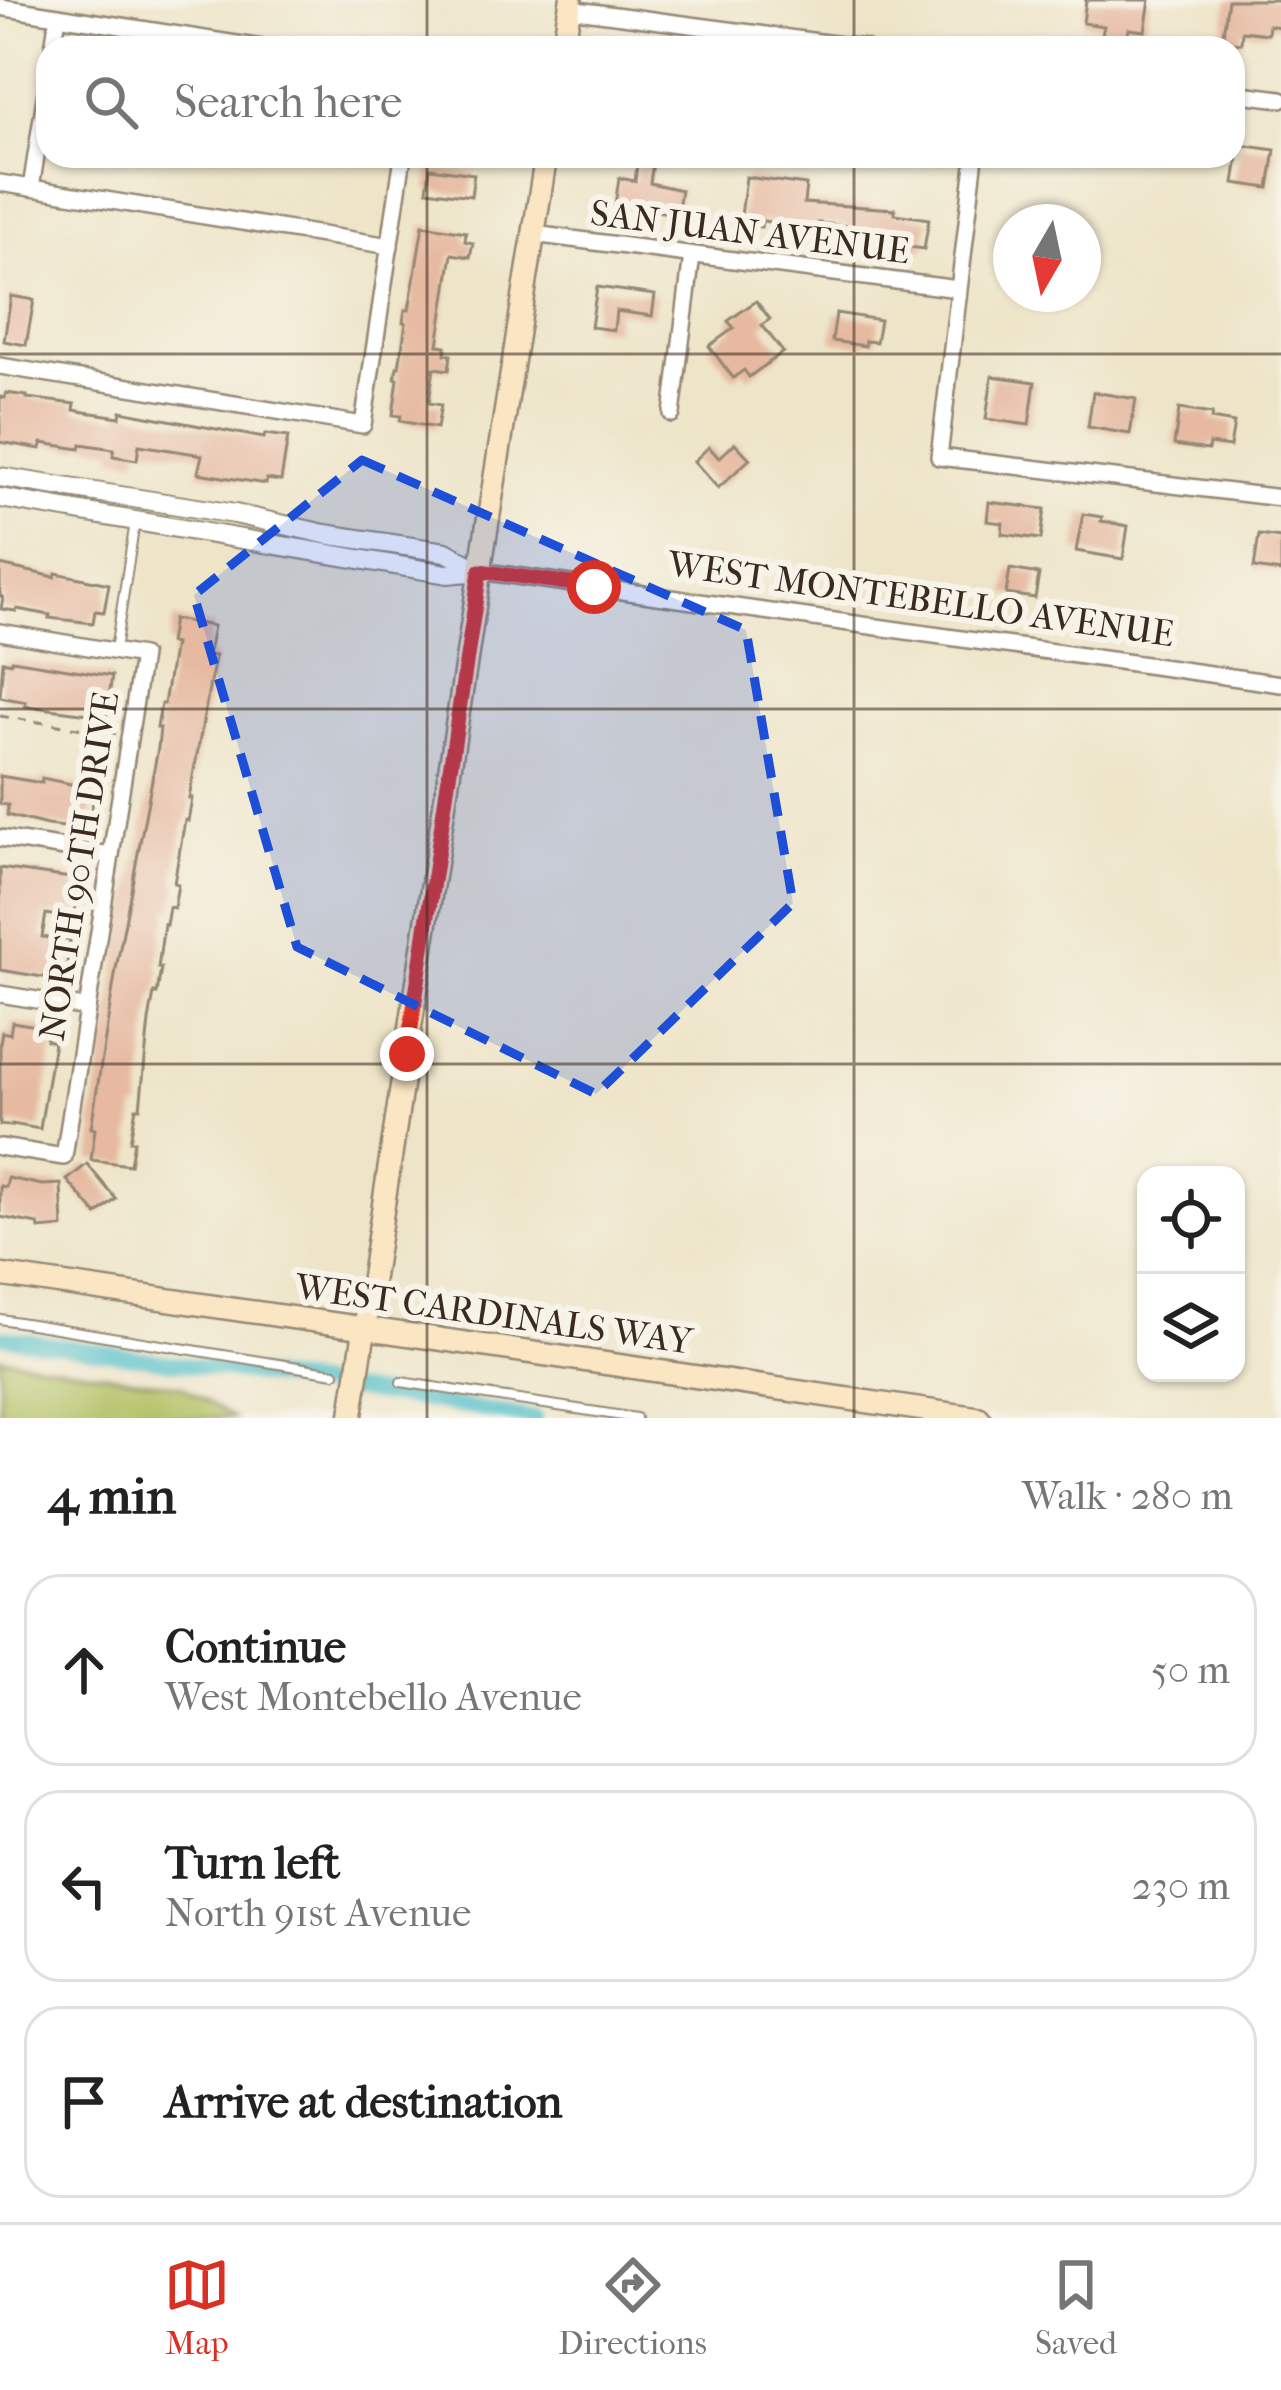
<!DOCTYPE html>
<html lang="en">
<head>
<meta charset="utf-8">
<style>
  body { margin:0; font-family:"IM FELL French Canon",serif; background:#f2f2f2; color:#222 }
  .controls { position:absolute; right:36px; bottom:36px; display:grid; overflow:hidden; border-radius:24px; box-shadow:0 3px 9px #0004 }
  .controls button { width:108px; height:108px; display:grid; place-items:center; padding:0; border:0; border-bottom:3px solid #e0e0e0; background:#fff; color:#222; font:60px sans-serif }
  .compass { position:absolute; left:993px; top:204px; width:108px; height:108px; border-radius:50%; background:#fff; box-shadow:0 3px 9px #0004; rotate:189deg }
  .stop { position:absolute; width:36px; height:36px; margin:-27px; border:9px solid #d93025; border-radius:50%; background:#fff }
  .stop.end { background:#d93025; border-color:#fff; box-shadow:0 3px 12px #0008 }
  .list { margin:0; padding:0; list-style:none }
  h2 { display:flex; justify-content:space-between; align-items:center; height:156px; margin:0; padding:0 48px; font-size:51px }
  h2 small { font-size:39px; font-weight:400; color:#767676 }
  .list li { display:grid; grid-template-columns:78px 1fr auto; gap:36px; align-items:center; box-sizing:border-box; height:192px; margin:0 24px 24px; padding:0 24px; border:3px solid #e0e0e0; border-radius:36px }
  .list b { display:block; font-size:45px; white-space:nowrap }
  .list p { margin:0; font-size:39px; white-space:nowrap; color:#767676 }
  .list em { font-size:39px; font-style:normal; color:#767676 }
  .icon { flex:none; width:66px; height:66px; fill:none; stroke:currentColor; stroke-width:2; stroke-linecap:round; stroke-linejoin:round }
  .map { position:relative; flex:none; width:1281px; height:1418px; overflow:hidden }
  .search { position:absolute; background:#fff; box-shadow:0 3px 9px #0004; left:36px; right:36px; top:36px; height:132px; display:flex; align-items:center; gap:30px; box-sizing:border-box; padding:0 42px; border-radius:36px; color:#767676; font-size:45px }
  .sheet { height:804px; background:#fff }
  nav { display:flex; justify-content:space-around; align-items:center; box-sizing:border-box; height:168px; border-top:3px solid #e0e0e0; background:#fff; font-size:33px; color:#767676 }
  nav a { display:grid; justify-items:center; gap:6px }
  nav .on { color:#d93025 }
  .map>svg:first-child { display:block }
  .green { fill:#b1c062; stroke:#767540; stroke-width:3 }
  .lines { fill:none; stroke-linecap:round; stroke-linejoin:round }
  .canal { stroke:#53c0c9; stroke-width:15 }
  .building { fill:#e6b9a0 }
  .service-casing { stroke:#948874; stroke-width:12 }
  .minor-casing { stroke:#948874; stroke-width:20 }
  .tertiary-casing { stroke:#948874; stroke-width:22 }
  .secondary-casing { stroke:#948874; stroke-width:26 }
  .path { stroke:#948874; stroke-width:3; stroke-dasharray:9 9; stroke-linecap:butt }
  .service { stroke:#fff; stroke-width:8 }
  .minor { stroke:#fff; stroke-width:15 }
  .tertiary { stroke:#fff; stroke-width:18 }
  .secondary { stroke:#fbe6c4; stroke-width:21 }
  .route { stroke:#d93025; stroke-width:15 }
  .marked { fill:#1d4ed8; fill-opacity:0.2; stroke:#1d4ed8; stroke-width:9; stroke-dasharray:24 15; stroke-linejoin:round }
  .grid { fill:none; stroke:#3b2a1e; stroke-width:3; stroke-opacity:0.55 }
  .labels { text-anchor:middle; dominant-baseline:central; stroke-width:12; stroke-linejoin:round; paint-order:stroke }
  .street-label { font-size:36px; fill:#3b2a1e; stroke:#f7f3e8 }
</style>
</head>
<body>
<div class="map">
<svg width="1281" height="1418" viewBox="0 0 1281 1418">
  <rect width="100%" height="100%" fill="#f7f3e8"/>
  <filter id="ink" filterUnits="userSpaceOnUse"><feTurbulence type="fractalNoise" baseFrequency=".00833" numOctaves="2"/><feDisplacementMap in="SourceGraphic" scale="24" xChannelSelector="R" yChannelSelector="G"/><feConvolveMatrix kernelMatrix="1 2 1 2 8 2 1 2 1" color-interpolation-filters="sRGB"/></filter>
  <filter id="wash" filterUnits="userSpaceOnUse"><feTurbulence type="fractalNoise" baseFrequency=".004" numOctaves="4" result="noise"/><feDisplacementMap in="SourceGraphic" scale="48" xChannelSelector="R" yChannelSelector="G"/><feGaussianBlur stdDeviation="2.7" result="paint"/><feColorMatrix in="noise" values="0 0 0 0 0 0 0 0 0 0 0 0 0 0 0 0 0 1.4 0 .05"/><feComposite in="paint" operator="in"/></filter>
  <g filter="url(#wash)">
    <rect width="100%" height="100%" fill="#eee5c9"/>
    <polygon class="green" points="0,1357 182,1386 233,1418 0,1418"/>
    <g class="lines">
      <polyline class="canal" points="0,1336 535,1418"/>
    </g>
    <g id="blocks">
      <g class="building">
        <polygon points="1086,0 1150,0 1145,31 1129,29 1127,38 1102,35 1104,26 1083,23"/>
        <polygon points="1228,0 1281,0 1279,27 1269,25 1268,34 1242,31 1241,43 1222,41"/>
        <polygon points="1240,145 1275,150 1269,188 1234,183"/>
        <polygon points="638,156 654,156 650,183 681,190 677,214 615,205 619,178 635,181"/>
        <polygon points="430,168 474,174 471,196 427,190"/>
        <polygon points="746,177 806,185 804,203 895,209 895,214 929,219 924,249 903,246 905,232 867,228 866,242 845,240 847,226 818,223 817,227 762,221 761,227 740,224"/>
        <polygon points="423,225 466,232 465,241 473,243 470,257 452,254 438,345 446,346 445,354 451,355 449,370 434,368 429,403 441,405 437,428 400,421 401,416 393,415 398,379 395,378 397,367 399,367 406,323 403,322 405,310 409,310"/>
        <polygon points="597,287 655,295 652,316 616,311 614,330 591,327"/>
        <polygon points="11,296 34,300 26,345 4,341"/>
        <polygon points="756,301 770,319 762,325 783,352 749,377 744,370 733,378 709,346 734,328 728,321"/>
        <polygon points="836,313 880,320 876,342 865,341 865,346 832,341"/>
        <polygon points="992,376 1035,382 1029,425 986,419"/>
        <polygon points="1093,392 1136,399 1130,434 1088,427"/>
        <polygon points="6,393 27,396 27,398 75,404 74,410 85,412 120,417 121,411 264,438 265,434 288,437 281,481 267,479 266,484 198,473 202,455 139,445 137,460 113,456 114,449 81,444 80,449 42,443 41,449 0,442 0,397 5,398"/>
        <polygon points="1179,409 1212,414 1211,419 1234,423 1230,447 1209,444 1208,450 1174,445"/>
        <polygon points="735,443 750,459 718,488 694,461 709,447 719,458"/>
        <polygon points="989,502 1045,509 1041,539 1002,534 1003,523 987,521"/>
        <polygon points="1083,514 1102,517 1101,521 1128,526 1123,559 1076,551"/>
        <polygon points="1259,535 1281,538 1281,572 1254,568"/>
        <polygon points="0,565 55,577 56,573 109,584 104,612 95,611 93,623 49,618 50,615 17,609 16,611 1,609 3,597 0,596"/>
        <polygon points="1010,569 1039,574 1035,598 1006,594"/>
        <polygon points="173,619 213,626 208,655 215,656 189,798 192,798 188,821 185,820 174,883 178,884 174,908 169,907 166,925 164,924 158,968 161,968 157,994 154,993 149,1021 140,1108 136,1108 130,1141 134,1141 130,1165 91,1160 95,1129 91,1128 116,969 158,748 160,728 157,728 161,704 164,704 174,644 169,643"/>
        <polygon points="12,660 112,676 106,716 25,706 26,702 0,697 3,661 11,663"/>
        <polygon points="0,776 42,783 42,778 95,789 90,820 82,818 81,829 47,825 7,815 8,805 0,804"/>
        <polygon points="0,868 71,878 70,884 79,885 73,919 46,914 42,937 70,940 66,972 56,971 55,979 0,970"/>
        <polygon points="12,1022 49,1028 46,1040 54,1042 40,1129 12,1124 12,1126 0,1125 0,1043 2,1032 10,1034"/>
        <polygon points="87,1164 116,1199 97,1215 67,1180"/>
        <polygon points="8,1178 42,1185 61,1184 63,1227 39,1229 38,1224 0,1217 0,1186 6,1187"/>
      </g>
    </g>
  </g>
  <g filter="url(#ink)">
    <use href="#blocks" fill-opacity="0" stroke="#948874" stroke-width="3"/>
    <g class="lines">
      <g class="service-casing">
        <g id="service">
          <polyline points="115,650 135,522"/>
          <polyline points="0,1319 335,1373"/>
          <polyline points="401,1382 636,1418"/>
        </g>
      </g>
      <g class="minor-casing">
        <g id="minor">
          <polyline points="0,7 262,48"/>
          <polyline points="569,9 865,48"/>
          <polyline points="53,48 58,16"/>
          <polyline points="1233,93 1281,99"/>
          <polyline points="975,156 939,457 1281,498"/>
          <polyline points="0,183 390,246"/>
          <polyline points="31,188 48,79"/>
          <polyline points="533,234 958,289"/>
          <polyline points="0,366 363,425 403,156"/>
          <polyline points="672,414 692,255"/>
          <polyline points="480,571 1281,684"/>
          <polyline points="0,632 142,656 64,1157 0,1147"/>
          <polyline points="0,838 111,855"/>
          <polyline points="0,994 87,1008"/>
        </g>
      </g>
      <g class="tertiary-casing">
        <g id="tertiary">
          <polyline points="0,477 235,514 325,534 446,552 480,571"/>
          <polyline points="0,498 447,574 480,571"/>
        </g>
      </g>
      <g class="secondary-casing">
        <g id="secondary">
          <polyline points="563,48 571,0"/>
          <polyline points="0,1275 979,1418"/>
          <polyline points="351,1418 480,571 546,156"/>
        </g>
      </g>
      <polyline class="path" points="0,716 116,734"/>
      <use href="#service" class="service"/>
      <use href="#minor" class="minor"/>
      <use href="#tertiary" class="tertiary"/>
      <use href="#secondary" class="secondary"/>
    </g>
  </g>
  <g class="lines" filter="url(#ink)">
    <polyline class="route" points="407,1054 480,571 594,587"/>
  </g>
  <path class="marked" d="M362,460l384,170 47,273 -197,191 -299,-147 -103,-352z"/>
  <path class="grid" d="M427,0v48M854,0v48M427,156v1262M854,156v1262M0,354h1281M0,709h1281M0,1064h1281"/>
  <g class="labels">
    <g class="street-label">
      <text transform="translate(750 232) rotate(7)">SAN JUAN AVENUE</text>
      <text transform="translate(921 599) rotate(8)">WEST MONTEBELLO AVENUE</text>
      <text transform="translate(79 866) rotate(-81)">NORTH 90TH DRIVE</text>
      <text transform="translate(494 1314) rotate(8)">WEST CARDINALS WAY</text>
    </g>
  </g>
</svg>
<div class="controls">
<button><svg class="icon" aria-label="locate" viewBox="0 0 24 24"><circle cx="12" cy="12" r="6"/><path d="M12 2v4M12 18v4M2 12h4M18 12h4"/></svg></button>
<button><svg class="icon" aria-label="layers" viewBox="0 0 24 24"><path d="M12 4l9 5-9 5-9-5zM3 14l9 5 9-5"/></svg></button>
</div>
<svg class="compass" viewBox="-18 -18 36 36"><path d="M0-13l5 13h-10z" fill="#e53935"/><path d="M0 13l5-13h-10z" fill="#767676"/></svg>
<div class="stop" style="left:594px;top:587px"></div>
<div class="stop end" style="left:407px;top:1054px"></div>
<div class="search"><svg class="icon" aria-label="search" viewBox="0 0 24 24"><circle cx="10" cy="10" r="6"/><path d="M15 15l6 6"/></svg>Search here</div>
</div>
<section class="sheet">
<h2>4 min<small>Walk · 280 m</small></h2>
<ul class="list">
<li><svg class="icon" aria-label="ahead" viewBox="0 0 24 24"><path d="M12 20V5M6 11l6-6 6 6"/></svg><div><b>Continue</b><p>West Montebello Avenue</p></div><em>50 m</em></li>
<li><svg class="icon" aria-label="left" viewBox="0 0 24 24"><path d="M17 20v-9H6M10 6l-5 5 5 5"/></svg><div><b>Turn left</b><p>North 91st Avenue</p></div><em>230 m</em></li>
<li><svg class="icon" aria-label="arrive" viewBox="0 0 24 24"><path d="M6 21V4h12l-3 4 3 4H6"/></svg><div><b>Arrive at destination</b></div></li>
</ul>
</section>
<nav>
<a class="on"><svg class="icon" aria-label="map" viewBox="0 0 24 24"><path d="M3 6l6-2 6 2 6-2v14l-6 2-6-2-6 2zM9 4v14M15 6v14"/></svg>Map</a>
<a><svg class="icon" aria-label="directions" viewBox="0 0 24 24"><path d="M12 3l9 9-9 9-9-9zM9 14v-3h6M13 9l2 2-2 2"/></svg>Directions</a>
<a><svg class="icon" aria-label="saved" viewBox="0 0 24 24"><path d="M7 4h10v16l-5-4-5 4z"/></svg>Saved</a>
</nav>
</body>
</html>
